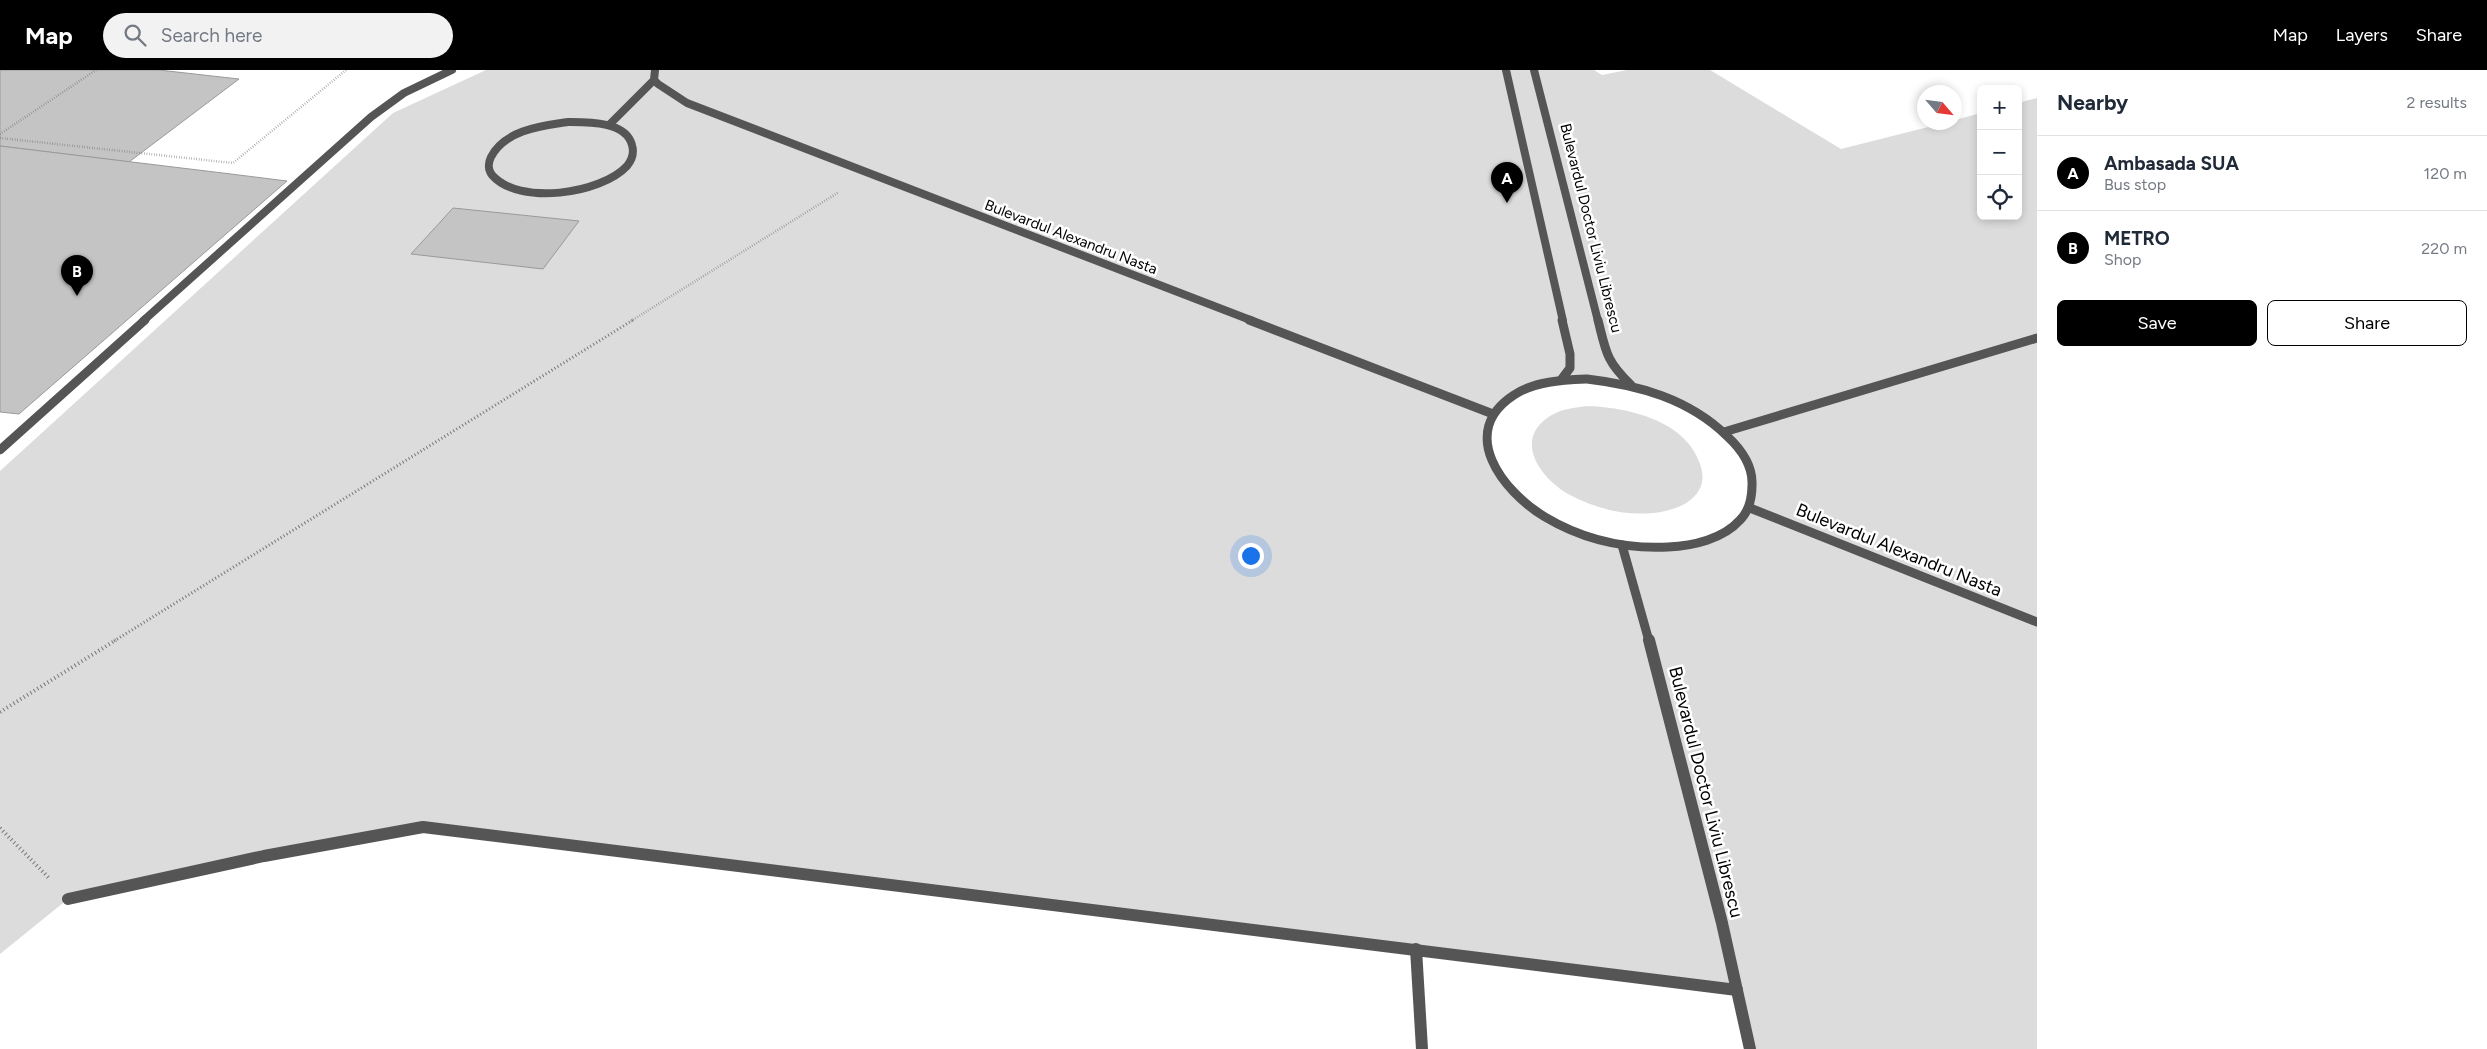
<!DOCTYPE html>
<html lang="en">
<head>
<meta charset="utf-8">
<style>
  body { margin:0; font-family:Figtree,sans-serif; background:#f2f2f3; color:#1f2937 }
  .controls { position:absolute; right:15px; top:15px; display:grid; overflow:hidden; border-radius:8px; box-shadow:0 2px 8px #0003 }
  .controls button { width:45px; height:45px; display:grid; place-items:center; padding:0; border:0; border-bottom:1px solid #e0e1e3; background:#fff; color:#1f2937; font:25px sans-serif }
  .compass { position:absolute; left:1917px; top:15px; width:45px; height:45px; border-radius:50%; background:#fff; box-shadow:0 2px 8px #0003; rotate:118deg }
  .you { position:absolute; left:1250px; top:485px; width:18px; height:18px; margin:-12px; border:4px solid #fff; border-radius:50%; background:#1a73e8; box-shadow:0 0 0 8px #1a73e833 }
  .badge { display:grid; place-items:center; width:32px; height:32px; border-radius:50%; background:#000; color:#fff; font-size:16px; font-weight:700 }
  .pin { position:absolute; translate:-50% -41px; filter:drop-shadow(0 1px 2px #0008) }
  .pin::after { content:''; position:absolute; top:26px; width:18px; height:15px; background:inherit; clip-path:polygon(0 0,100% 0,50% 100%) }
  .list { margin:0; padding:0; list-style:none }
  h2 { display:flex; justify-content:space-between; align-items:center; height:65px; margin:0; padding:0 20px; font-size:21px }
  h2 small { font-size:16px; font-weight:400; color:#747a83 }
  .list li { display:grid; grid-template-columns:32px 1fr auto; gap:15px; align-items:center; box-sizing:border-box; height:75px; padding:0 20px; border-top:1px solid #e0e1e3 }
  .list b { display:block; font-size:19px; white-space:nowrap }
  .list p { margin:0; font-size:16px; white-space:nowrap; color:#747a83 }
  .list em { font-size:16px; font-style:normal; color:#747a83 }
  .actions { display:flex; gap:10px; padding:15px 20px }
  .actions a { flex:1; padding:11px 0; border:1px solid #000; border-radius:8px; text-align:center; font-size:18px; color:#000 }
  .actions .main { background:#000; color:#fff }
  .icon { flex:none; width:28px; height:28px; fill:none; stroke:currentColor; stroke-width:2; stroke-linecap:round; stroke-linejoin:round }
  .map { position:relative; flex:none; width:2037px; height:979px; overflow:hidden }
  header { display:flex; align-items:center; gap:30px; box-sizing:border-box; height:70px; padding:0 25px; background:#000; color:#fff }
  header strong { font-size:24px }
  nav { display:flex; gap:28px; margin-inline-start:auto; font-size:18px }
  .search { width:350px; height:45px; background:#f2f2f3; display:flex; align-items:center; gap:12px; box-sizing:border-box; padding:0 18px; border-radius:28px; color:#747a83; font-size:19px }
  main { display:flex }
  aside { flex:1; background:#fff }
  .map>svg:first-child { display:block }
  .green { fill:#dcdcdc; fill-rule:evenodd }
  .building { fill:#c4c4c4; stroke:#999 }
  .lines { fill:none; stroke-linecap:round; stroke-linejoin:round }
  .path-far2 { stroke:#777; stroke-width:2.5; stroke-dasharray:0.5 2; stroke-linecap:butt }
  .path-far1 { stroke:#777; stroke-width:3; stroke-dasharray:1 2.5; stroke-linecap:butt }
  .path { stroke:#777; stroke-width:4; stroke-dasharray:1 3; stroke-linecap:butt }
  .service-far2 { stroke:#555; stroke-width:8 }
  .service-far1 { stroke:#555; stroke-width:9 }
  .service { stroke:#555; stroke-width:12 }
  .minor-far1 { stroke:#555; stroke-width:8 }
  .minor { stroke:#555; stroke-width:9 }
  .tertiary-far2 { stroke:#555; stroke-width:8 }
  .tertiary-far1 { stroke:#555; stroke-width:9 }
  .tertiary { stroke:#555; stroke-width:12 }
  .labels { text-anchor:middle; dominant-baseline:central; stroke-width:5; stroke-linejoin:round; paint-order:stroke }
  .far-street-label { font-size:15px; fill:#000; stroke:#fff }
  .street-label { font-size:18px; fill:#000; stroke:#fff }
</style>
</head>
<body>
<header>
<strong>Map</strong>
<div class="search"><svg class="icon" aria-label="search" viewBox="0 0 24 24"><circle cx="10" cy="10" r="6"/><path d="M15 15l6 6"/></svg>Search here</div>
<nav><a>Map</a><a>Layers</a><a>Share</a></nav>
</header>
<main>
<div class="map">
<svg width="2037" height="979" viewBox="0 0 2037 979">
  <rect width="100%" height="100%" fill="#fff"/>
  <g class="green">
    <path d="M486,0h1108l8,5 25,-5h83l131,79 103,-26 10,-1 1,-2 26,-7v103h37v-113l19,-5v951h-287l-14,-59 -1313,-163 -355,72 -68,55v-483l393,-358zM1609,311l93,33 47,50 1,44 -27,26 -66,14 -77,-15 -69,-42 -25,-48 7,-29 43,-29z"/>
    <path d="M1586,336c40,1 100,14 114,58 3,8 4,18 -1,26 -7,13 -23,19 -38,22 -31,5 -63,-2 -91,-17 -29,-16 -58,-55 -20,-79 11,-7 23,-8 36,-10z"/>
  </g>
  <g class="building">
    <polygon points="0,0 159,0 239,9 129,92 0,76"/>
    <polygon points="0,76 231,104 287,111 19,344 0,342"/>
    <polygon points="453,138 579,151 543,199 411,184"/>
  </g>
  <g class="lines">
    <g class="path-far2">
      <polyline points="0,64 96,0"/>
      <polyline points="0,68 233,93 346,0"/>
      <polyline points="631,251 839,122"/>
    </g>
    <polyline class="path-far1" points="114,571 633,250"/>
    <g class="path">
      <polyline points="0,642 116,570"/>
      <polyline points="0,758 49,808"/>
    </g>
    <g class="service-far2">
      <path d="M568,52c19,0 58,-1 64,23 2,7 0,15 -5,21 -26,28 -108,40 -135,9 -4,-5 -4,-12 -1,-18 14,-27 50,-31 77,-35z"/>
      <polyline points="609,55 654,10"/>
      <polyline points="143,251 371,47 404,23 452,0"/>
    </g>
    <g class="service-far1">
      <polyline points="1724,362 2037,268"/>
      <polyline points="0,380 145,250"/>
    </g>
    <g class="service">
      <polyline points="68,829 264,786 423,757 1737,920"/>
      <polyline points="1416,879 1422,979"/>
    </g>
    <polyline class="minor-far1" points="655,0 654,10 658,14 687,33 1253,251"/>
    <g class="minor">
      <polyline points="1249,250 1493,344"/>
      <polyline points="1750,438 2037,552"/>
    </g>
    <g class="tertiary-far2">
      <polyline points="1506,0 1563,251"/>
      <polyline points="1534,0 1598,251"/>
    </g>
    <g class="tertiary-far1">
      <path d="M1598,250c8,32 8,41 33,65"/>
      <path d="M1587,309c52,6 102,20 140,57 14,13 26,30 25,49 0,13 -3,26 -12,35 -17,19 -47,26 -72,27 -43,2 -86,-8 -123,-30 -43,-26 -88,-85 -31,-122 21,-14 49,-15 73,-16z"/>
      <polyline points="1561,310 1570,298 1570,284 1562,250"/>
      <polyline points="1622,475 1649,571"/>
    </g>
    <polyline class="tertiary" points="1649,570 1722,853 1750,979"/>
  </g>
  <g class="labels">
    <g class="far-street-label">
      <text transform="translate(1591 158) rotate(76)">Bulevardul Doctor Liviu Librescu</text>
      <text transform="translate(1071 167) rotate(21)">Bulevardul Alexandru Nasta</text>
    </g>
    <g class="street-label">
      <text transform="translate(1899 480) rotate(22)">Bulevardul Alexandru Nasta</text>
      <text transform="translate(1706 722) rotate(76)">Bulevardul Doctor Liviu Librescu</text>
    </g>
  </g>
</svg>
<div class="controls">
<button>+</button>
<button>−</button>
<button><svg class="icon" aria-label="locate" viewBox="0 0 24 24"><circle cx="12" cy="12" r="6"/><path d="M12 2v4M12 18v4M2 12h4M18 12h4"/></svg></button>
</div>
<svg class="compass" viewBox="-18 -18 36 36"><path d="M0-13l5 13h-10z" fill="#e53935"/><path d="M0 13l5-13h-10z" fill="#747a83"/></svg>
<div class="you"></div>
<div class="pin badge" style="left:1507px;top:133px">A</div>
<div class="pin badge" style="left:77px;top:226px">B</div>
</div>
<aside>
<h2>Nearby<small>2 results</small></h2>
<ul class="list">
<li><span class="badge">A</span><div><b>Ambasada SUA</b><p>Bus stop</p></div><em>120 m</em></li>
<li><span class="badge">B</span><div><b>METRO</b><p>Shop</p></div><em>220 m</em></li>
</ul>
<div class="actions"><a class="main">Save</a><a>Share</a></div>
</aside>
</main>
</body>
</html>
